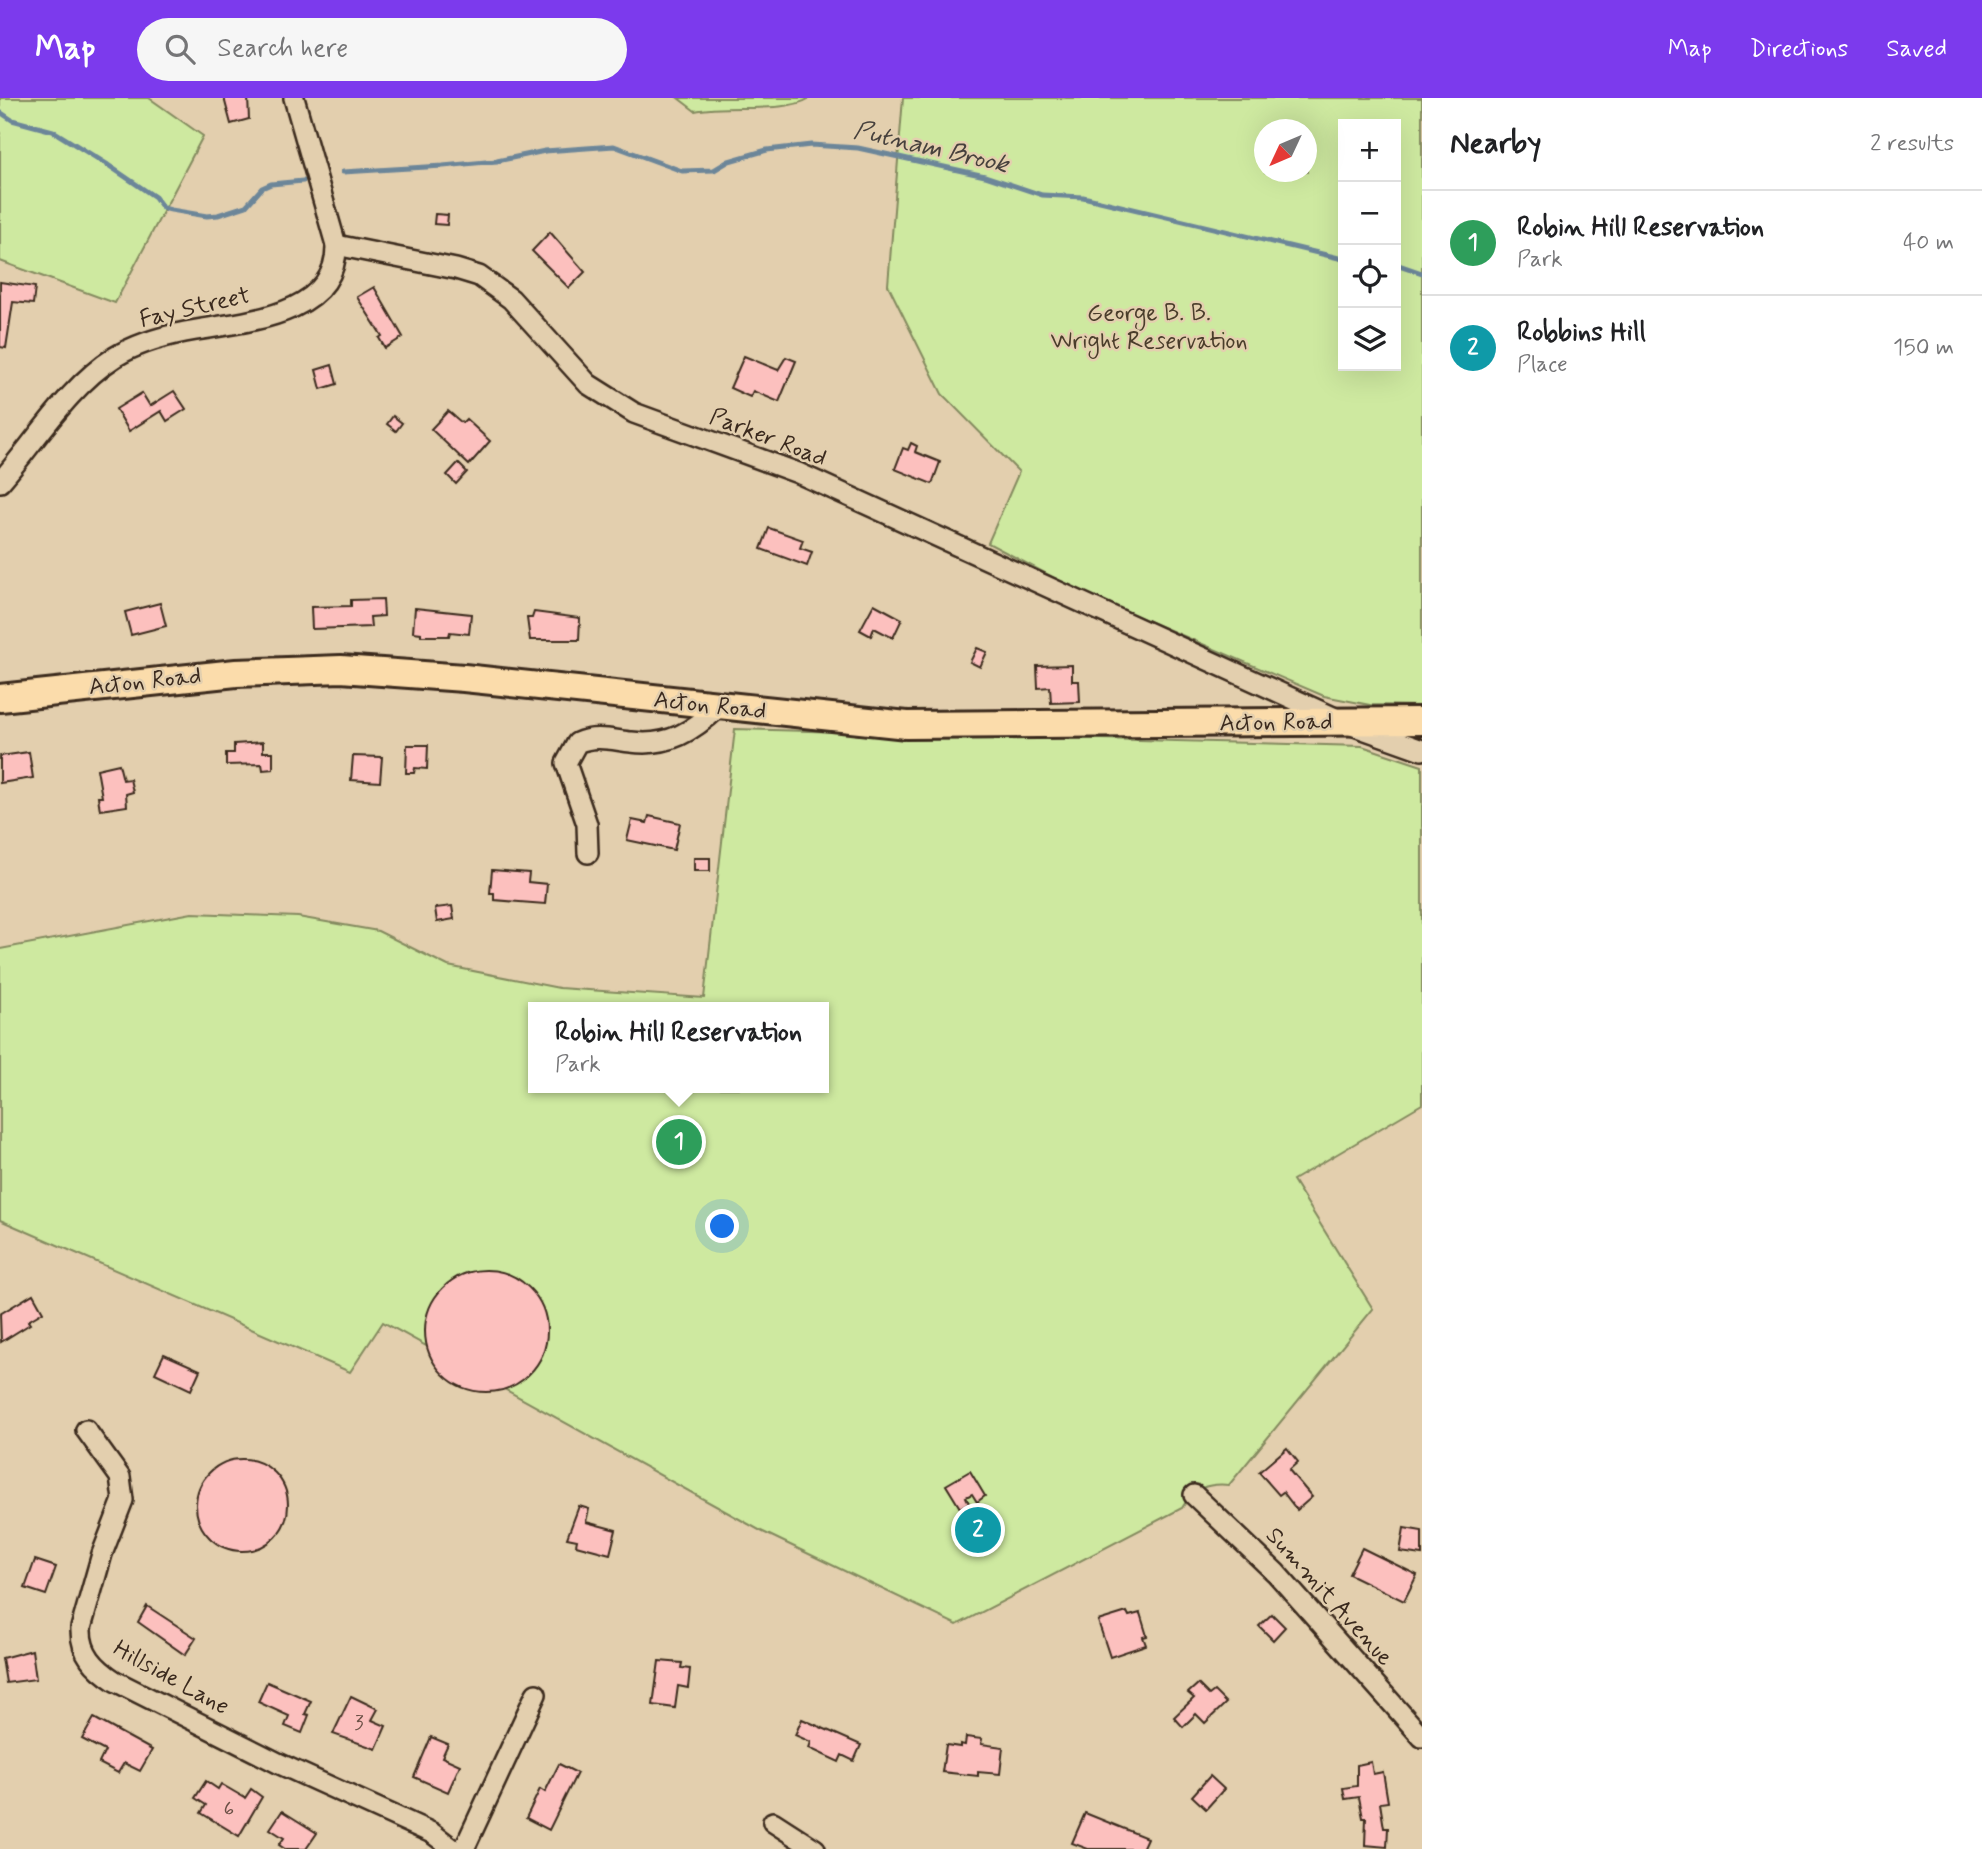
<!DOCTYPE html>
<html lang="en">
<head>
<meta charset="utf-8">
<style>
  body { margin:0; font-family:Mynerve,sans-serif; background:#f6f6f6; color:#202124 }
  .controls { position:absolute; right:21px; top:21px; display:grid; overflow:hidden; border-radius:0px; box-shadow:0 7px 28px #0002 }
  .controls button { width:63px; height:63px; display:grid; place-items:center; padding:0; border:0; border-bottom:2px solid #e0e0e0; background:#fff; color:#202124; font:35px sans-serif }
  .compass { position:absolute; left:1254px; top:21px; width:63px; height:63px; border-radius:50%; background:#fff; box-shadow:0 7px 28px #0002; rotate:226deg }
  .you { position:absolute; left:723px; top:1129px; width:24px; height:24px; margin:-18px; border:5px solid #fff; border-radius:50%; background:#1a73e8; box-shadow:0 0 0 10px #1a73e833 }
  .badge { display:grid; place-items:center; width:46px; height:46px; border-radius:50%; background:#7c3aed; color:#fff; font-size:23px; font-weight:700 }
  .pin { position:absolute; translate:-50% -50%; border:4px solid #fff; box-shadow:0 2px 7px #0006 }
  .popup { position:absolute; left:528px; top:904px; width:301px; height:91px; box-sizing:border-box; display:grid; place-content:center; border-radius:0px; background:#fff; filter:drop-shadow(0 2px 5px #0005); font-size:23px; white-space:nowrap; color:#757577 }
  .popup b { font-size:26px; color:#202124 }
  .popup::after { content:''; position:absolute; left:50%; top:100%; margin-left:-14px; border:14px solid transparent; border-top-color:#fff }
  .list { margin:0; padding:0; list-style:none }
  h2 { display:flex; justify-content:space-between; align-items:center; height:91px; margin:0; padding:0 28px; font-size:30px }
  h2 small { font-size:23px; font-weight:400; color:#757577 }
  .list li { display:grid; grid-template-columns:46px 1fr auto; gap:21px; align-items:center; box-sizing:border-box; height:105px; padding:0 28px; border-top:2px solid #e0e0e0 }
  .list b { display:block; font-size:26px; white-space:nowrap }
  .list p { margin:0; font-size:23px; white-space:nowrap; color:#757577 }
  .list em { font-size:23px; font-style:normal; color:#757577 }
  .icon { flex:none; width:38px; height:38px; fill:none; stroke:currentColor; stroke-width:2; stroke-linecap:round; stroke-linejoin:round }
  .map { position:relative; flex:none; width:1422px; height:1751px; overflow:hidden }
  header { display:flex; align-items:center; gap:42px; box-sizing:border-box; height:98px; padding:0 35px; background:#7c3aed; color:#fff }
  header strong { font-size:33px }
  nav { display:flex; gap:38px; margin-inline-start:auto; font-size:24px }
  .search { width:490px; height:63px; background:#f6f6f6; display:flex; align-items:center; gap:18px; box-sizing:border-box; padding:0 24px; border-radius:38px; color:#757577; font-size:26px }
  main { display:flex }
  aside { flex:1; background:#fff }
  .map>svg:first-child { display:block }
  .green { fill:#cee9a0; stroke:#848a5f; stroke-width:2; fill-rule:evenodd }
  .lines { fill:none; stroke-linecap:round; stroke-linejoin:round }
  .stream { stroke:#6c8699; stroke-width:5 }
  .building { fill:#fcc0be; stroke:#3b2a1e; stroke-width:2 }
  .minor-casing { stroke:#3b2a1e; stroke-width:24 }
  .major-casing { stroke:#3b2a1e; stroke-width:32 }
  .minor { stroke:#e3cfae; stroke-width:19 }
  .major { stroke:#fbdcab; stroke-width:26 }
  .labels { text-anchor:middle; dominant-baseline:central; stroke-width:5; stroke-linejoin:round; paint-order:stroke }
  .number-label { font-size:21px; fill:#6b5046 }
  .street-label { font-size:24px; fill:#3b2a1e; stroke:#e3cfae }
  .park-label { font-size:24px; fill:#4a3d2b; stroke:#e3cfae }
  .water-label { font-size:26px; font-style:italic; fill:#47413d; stroke:#e3cfae }
</style>
</head>
<body>
<header>
<strong>Map</strong>
<div class="search"><svg class="icon" aria-label="search" viewBox="0 0 24 24"><circle cx="10" cy="10" r="6"/><path d="M15 15l6 6"/></svg>Search here</div>
<nav><a>Map</a><a>Directions</a><a>Saved</a></nav>
</header>
<main>
<div class="map">
<svg width="1422" height="1751" viewBox="0 0 1422 1751">
  <rect width="100%" height="100%" fill="#e3cfae"/>
  <filter id="ink" filterUnits="userSpaceOnUse"><feTurbulence type="fractalNoise" baseFrequency=".0143" numOctaves="2"/><feDisplacementMap in="SourceGraphic" scale="14" xChannelSelector="R" yChannelSelector="G"/><feConvolveMatrix kernelMatrix="1 2 1 2 8 2 1 2 1" color-interpolation-filters="sRGB"/></filter>
  <g filter="url(#ink)">
    <g class="green">
      <polygon points="0,0 149,0 203,38 115,205 0,163"/>
      <path d="M678,0h132c-25,16 -82,6 -115,13z"/>
      <path d="M903,0h519v608l-52,-1 -46,-9 -241,-103 -95,-50 31,-71 -77,-78 -54,-109zM1396,26v242h-53v-242zM1265,32h42v42h-42z"/>
      <path d="M735,631l627,17 60,20v338l-129,76 80,129 -144,176c-22,-2 -35,3 -47,23l-225,117 -196,-94 -378,-209 -33,50 -350,-152v-271l192,-36 106,4 80,14 70,35 111,22 145,10zM534,909h290v81h-290z"/>
    </g>
    <g class="lines">
      <g class="stream">
        <polyline points="0,14 12,22 53,33 108,67 155,99 163,110 171,112 207,118 218,117 246,108 262,90 271,86 303,83"/>
        <polyline points="343,74 443,68 497,63 545,53 614,48 682,73 714,72 729,63 767,52 811,47 858,50 985,78 1042,97 1083,99 1343,161"/>
        <polyline points="1396,166 1422,175"/>
      </g>
    </g>
    <g class="building">
      <polygon points="224,0 248,0 249,21 231,26"/>
      <polygon points="435,116 448,117 447,127 434,126"/>
      <polygon points="550,134 585,174 569,190 532,153"/>
      <polygon points="0,184 35,189 33,206 13,204 6,250 0,249"/>
      <polygon points="374,189 403,239 385,250 379,240 382,238 357,199"/>
      <polygon points="744,258 778,272 786,259 796,263 779,304 753,293 750,299 730,290"/>
      <polygon points="332,267 337,286 321,291 316,272"/>
      <polygon points="174,293 186,311 167,323 161,313 129,333 116,311 142,295 150,308"/>
      <polygon points="448,313 462,325 466,321 490,343 469,367 431,331"/>
      <polygon points="393,318 402,325 396,333 387,326"/>
      <polygon points="911,345 917,348 915,354 940,364 932,386 895,371 903,350 908,352"/>
      <polygon points="458,365 467,374 456,386 447,377"/>
      <polygon points="769,430 803,442 800,450 812,454 807,468 761,451"/>
      <polygon points="383,501 384,518 370,519 371,529 312,531 311,509 351,508 351,502"/>
      <polygon points="160,505 166,528 131,537 125,514"/>
      <polygon points="874,506 902,521 893,540 874,530 871,538 860,532"/>
      <polygon points="415,510 471,516 469,536 450,534 449,538 421,538 421,535 413,534"/>
      <polygon points="534,514 580,520 579,542 530,542 527,520 532,520"/>
      <polygon points="977,550 987,554 980,569 970,564"/>
      <polygon points="1072,567 1072,583 1079,583 1080,604 1051,605 1050,589 1038,590 1037,568"/>
      <polygon points="263,644 263,654 273,654 273,671 263,672 262,666 226,667 226,655 234,655 234,646"/>
      <polygon points="407,647 428,647 427,671 415,670 414,675 406,675"/>
      <polygon points="29,654 33,680 0,685 0,658"/>
      <polygon points="353,658 382,659 380,684 351,682"/>
      <polygon points="119,666 123,682 130,681 133,694 126,696 127,708 100,712 98,699 102,699 97,671"/>
      <polygon points="649,718 680,725 674,752 627,742 632,722 647,725"/>
      <rect x="694" y="760" width="16" height="13"/>
      <polygon points="492,772 529,775 528,784 547,786 545,806 494,802 494,795 490,795"/>
      <polygon points="452,808 454,821 437,824 435,810"/>
      <circle cx="486" cy="1233" r="61"/>
      <polygon points="33,1196 43,1214 28,1223 30,1226 1,1244 0,1216"/>
      <polygon points="164,1256 200,1272 191,1292 155,1275"/>
      <polygon points="1287,1350 1298,1364 1289,1372 1312,1399 1297,1412 1283,1394 1279,1397 1259,1374"/>
      <circle cx="242" cy="1407" r="46"/>
      <polygon points="970,1373 985,1398 977,1404 972,1396 966,1399 969,1405 960,1410 946,1387"/>
      <polygon points="579,1408 589,1411 586,1424 616,1432 610,1456 576,1447 577,1442 567,1440"/>
      <polygon points="1404,1430 1422,1433 1422,1457 1400,1454"/>
      <polygon points="1362,1450 1417,1477 1404,1503 1349,1476"/>
      <polygon points="35,1462 56,1469 46,1497 25,1490"/>
      <polygon points="147,1508 196,1540 185,1557 138,1524"/>
      <polygon points="1127,1514 1129,1518 1140,1515 1147,1538 1143,1539 1146,1547 1110,1559 1098,1523"/>
      <polygon points="1272,1516 1285,1529 1273,1542 1259,1528"/>
      <polygon points="32,1552 36,1581 6,1585 2,1560"/>
      <polygon points="659,1563 682,1565 681,1570 690,1571 688,1590 678,1588 675,1610 653,1607"/>
      <polygon points="267,1584 311,1603 305,1616 309,1617 302,1635 285,1628 289,1618 258,1604"/>
      <polygon points="1198,1586 1209,1597 1214,1593 1226,1605 1205,1625 1196,1616 1183,1629 1174,1619 1194,1600 1188,1595"/>
      <polygon points="351,1598 378,1611 372,1622 386,1628 376,1651 333,1636"/>
      <polygon points="94,1620 152,1652 140,1673 124,1665 118,1675 99,1665 105,1653 82,1641"/>
      <polygon points="802,1621 861,1647 854,1663 842,1657 839,1664 809,1650 811,1644 795,1637"/>
      <polygon points="431,1639 448,1646 442,1659 460,1667 448,1694 414,1679"/>
      <polygon points="966,1639 982,1641 981,1646 1003,1649 1000,1676 978,1674 978,1678 942,1674 946,1647 960,1649 960,1646 965,1647"/>
      <polygon points="1371,1664 1373,1676 1383,1674 1388,1704 1380,1705 1384,1730 1388,1730 1387,1749 1365,1747 1366,1720 1363,1720 1359,1699 1345,1701 1343,1690 1357,1688 1357,1667"/>
      <polygon points="559,1666 577,1675 549,1732 526,1720 540,1691 545,1694"/>
      <polygon points="1210,1678 1224,1691 1206,1711 1192,1698"/>
      <polygon points="206,1683 218,1691 221,1686 245,1700 251,1691 262,1699 239,1738 201,1715 206,1707 195,1700"/>
      <polygon points="282,1713 317,1735 306,1751 285,1751 279,1747 284,1740 270,1731"/>
      <polygon points="1085,1715 1147,1740 1142,1751 1088,1751 1072,1745"/>
    </g>
    <g class="lines">
      <g class="minor-casing">
        <g id="minor">
          <polyline points="336,147 456,171 479,178 511,201 588,286 634,315 798,375 1346,625 1422,652"/>
          <path d="M0,384c36,-41 69,-96 115,-125 21,-13 45,-20 70,-25 51,-10 153,-13 151,-87l-42,-147"/>
          <path d="M588,755l-1,-29 -21,-61 11,-20c18,-8 35,-3 54,-1 38,5 62,-11 88,-35"/>
          <path d="M86,1332l34,47 3,23 -21,54 -21,74c-1,25 14,40 34,53l165,83 152,69 21,16"/>
          <polyline points="1194,1397 1276,1475 1422,1639"/>
          <polyline points="773,1724 815,1751"/>
          <polyline points="464,1751 536,1596"/>
        </g>
      </g>
      <g class="major-casing">
        <polyline id="major" points="0,600 236,575 341,571 464,580 907,627 1422,623"/>
      </g>
      <use href="#minor" class="minor"/>
      <use href="#major" class="major"/>
    </g>
  </g>
  <g class="labels">
    <g class="number-label">
      <text x="359" y="1625">3</text>
      <text x="229" y="1711">6</text>
    </g>
    <g class="street-label">
      <text transform="translate(195 210) rotate(-13)">Fay Street</text>
      <text transform="translate(768 340) rotate(21)">Parker Road</text>
      <text transform="translate(145 584) rotate(-6)">Acton Road</text>
      <text transform="translate(710 608) rotate(6)">Acton Road</text>
      <text transform="translate(1276 625) rotate(-1)">Acton Road</text>
      <text transform="translate(1329 1499) rotate(48)">Summit Avenue</text>
      <text transform="translate(171 1580) rotate(29)">Hillside Lane</text>
    </g>
    <g class="park-label">
      <text x="1149" y="215">George B. B.<tspan x="1149" dy="28">Wright Reservation</tspan></text>
    </g>
    <g class="water-label">
      <text transform="translate(931 50) rotate(13)">Putnam Brook</text>
    </g>
  </g>
</svg>
<div class="controls">
<button>+</button>
<button>−</button>
<button><svg class="icon" aria-label="locate" viewBox="0 0 24 24"><circle cx="12" cy="12" r="6"/><path d="M12 2v4M12 18v4M2 12h4M18 12h4"/></svg></button>
<button><svg class="icon" aria-label="layers" viewBox="0 0 24 24"><path d="M12 4l9 5-9 5-9-5zM3 14l9 5 9-5"/></svg></button>
</div>
<svg class="compass" viewBox="-18 -18 36 36"><path d="M0-13l5 13h-10z" fill="#e53935"/><path d="M0 13l5-13h-10z" fill="#757577"/></svg>
<div class="you"></div>
<div class="pin badge" style="left:679px;top:1044px;background:#2e9e5b">1</div>
<div class="popup"><b>Robin Hill Reservation</b>Park</div>
<div class="pin badge" style="left:978px;top:1432px;background:#0f9aa8">2</div>
</div>
<aside>
<h2>Nearby<small>2 results</small></h2>
<ul class="list">
<li><span class="badge" style="background:#2e9e5b">1</span><div><b>Robin Hill Reservation</b><p>Park</p></div><em>40 m</em></li>
<li><span class="badge" style="background:#0f9aa8">2</span><div><b>Robbins Hill</b><p>Place</p></div><em>150 m</em></li>
</ul>
</aside>
</main>
</body>
</html>
